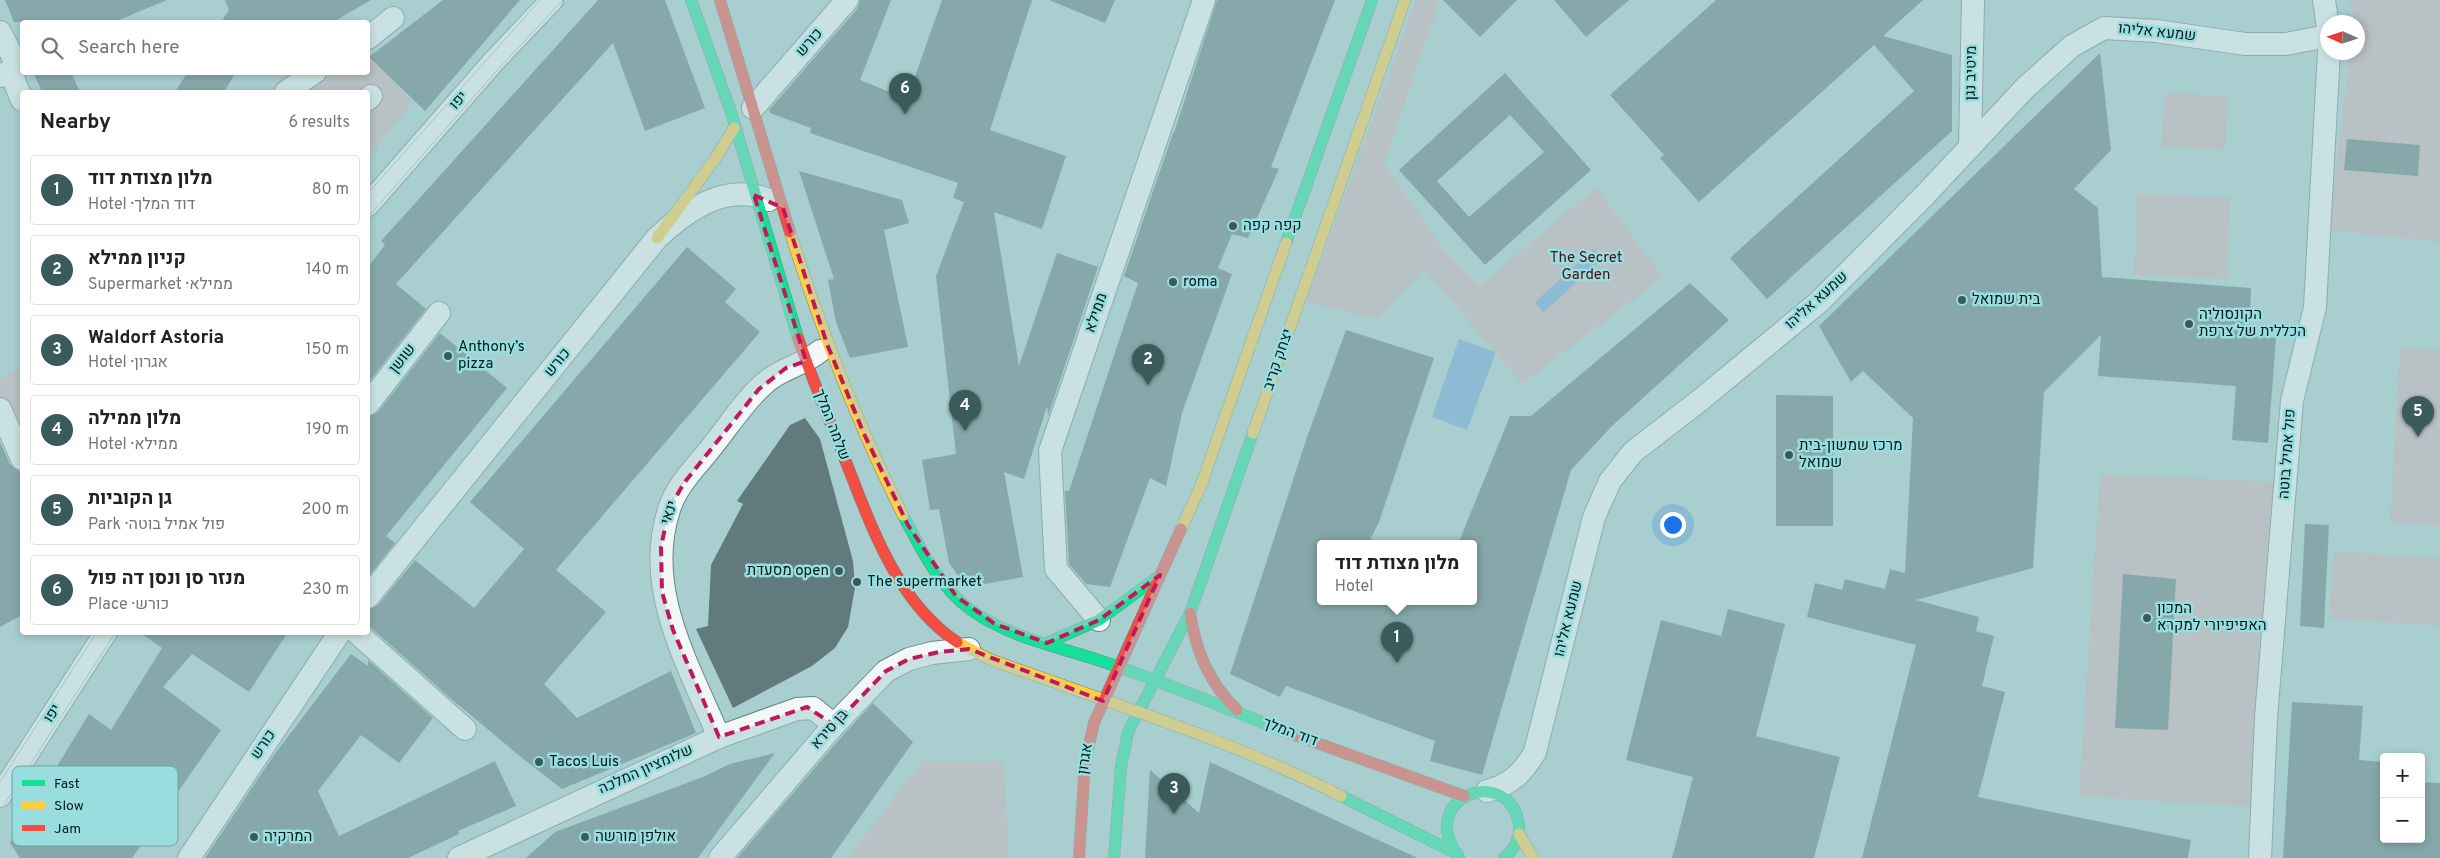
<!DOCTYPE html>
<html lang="en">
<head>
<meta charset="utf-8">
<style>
  body { margin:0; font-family:Overpass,Heebo,sans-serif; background:#f2f2f2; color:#222 }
  .controls { position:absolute; right:15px; bottom:15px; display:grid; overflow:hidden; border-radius:5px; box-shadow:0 2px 8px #0003 }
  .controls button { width:45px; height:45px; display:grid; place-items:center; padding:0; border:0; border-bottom:1px solid #e0e0e0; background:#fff; color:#222; font:25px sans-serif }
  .compass { position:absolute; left:2320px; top:15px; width:45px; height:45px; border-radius:50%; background:#fff; box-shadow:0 2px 8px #0003; rotate:273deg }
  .you { position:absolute; left:1672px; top:524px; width:18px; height:18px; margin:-12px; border:4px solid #fff; border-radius:50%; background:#1a73e8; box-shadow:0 0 0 8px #1a73e833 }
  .badge { display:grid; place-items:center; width:32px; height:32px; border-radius:50%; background:#3b5a5b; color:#fff; font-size:16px; font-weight:700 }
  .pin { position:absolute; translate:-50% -41px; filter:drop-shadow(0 1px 2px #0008) }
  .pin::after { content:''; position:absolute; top:26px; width:18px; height:15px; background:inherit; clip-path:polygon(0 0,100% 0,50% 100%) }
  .popup { position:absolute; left:1317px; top:540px; width:160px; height:65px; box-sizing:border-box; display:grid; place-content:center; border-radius:5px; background:#fff; filter:drop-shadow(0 1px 4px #0005); font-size:16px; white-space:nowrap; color:#767676 }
  .popup b { font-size:19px; color:#222 }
  .popup::after { content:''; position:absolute; left:50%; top:100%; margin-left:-10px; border:10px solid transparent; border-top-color:#fff }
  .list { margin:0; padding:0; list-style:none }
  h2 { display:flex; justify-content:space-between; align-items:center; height:65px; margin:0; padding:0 20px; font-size:21px }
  h2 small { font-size:16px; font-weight:400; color:#767676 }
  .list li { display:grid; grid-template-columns:32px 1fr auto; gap:15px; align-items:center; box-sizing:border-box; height:70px; margin:0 10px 10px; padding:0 10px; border:1px solid #e0e0e0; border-radius:5px }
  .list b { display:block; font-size:19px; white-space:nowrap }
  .list p { margin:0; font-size:16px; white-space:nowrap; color:#767676 }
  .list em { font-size:16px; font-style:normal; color:#767676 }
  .icon { flex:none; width:28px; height:28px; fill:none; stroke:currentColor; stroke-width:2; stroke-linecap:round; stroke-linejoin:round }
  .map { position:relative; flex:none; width:2440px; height:858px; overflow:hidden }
  .search { position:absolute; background:#fff; box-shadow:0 2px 8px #0003; left:20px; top:20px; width:350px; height:55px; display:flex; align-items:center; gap:12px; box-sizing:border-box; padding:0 18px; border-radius:5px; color:#767676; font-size:19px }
  .panel { position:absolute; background:#fff; box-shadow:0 2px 8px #0003; left:20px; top:90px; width:350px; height:545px; border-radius:5px }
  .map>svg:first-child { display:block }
  .green { fill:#cdb1b4 }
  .water { fill:#70a3da }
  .building { fill:#607a7d; fill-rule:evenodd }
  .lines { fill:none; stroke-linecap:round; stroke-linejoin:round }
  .street-casing { stroke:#678686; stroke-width:24 }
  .fast-casing { stroke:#678686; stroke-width:12 }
  .slow-casing { stroke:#678686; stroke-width:12 }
  .jam-casing { stroke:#678686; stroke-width:12 }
  .street { stroke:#f2f8f8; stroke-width:22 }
  .fast { stroke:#16e098; stroke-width:11 }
  .slow { stroke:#ffcf43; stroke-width:11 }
  .jam { stroke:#f24e42; stroke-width:11 }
  .tram { stroke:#aab4b4; stroke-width:1 }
  .marked { fill:none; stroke:#c2185b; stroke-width:4; stroke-dasharray:10 6; stroke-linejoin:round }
  .poi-dot { fill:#3b5a5b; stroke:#99ddde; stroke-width:2 }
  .labels { text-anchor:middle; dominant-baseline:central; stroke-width:5; stroke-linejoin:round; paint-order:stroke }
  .street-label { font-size:15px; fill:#011c1d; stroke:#99ddde }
  .poi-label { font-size:15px; fill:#011c1d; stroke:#99ddde; text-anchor:start }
  .park-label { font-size:15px; fill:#500c17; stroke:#99ddde }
  .key { fill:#99ddde; stroke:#6ba3a4; stroke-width:1 }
  .key-label { font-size:14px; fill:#011c1d }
</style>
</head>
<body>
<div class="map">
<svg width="2440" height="858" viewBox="0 0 2440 858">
  <rect width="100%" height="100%" fill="#a8cecf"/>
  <g class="green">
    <polygon points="1416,0 1440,0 1384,164 1443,249 1480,286 1596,187 1663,277 1522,384 1424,269 1378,319 1306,302"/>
    <polygon points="2349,0 2440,0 2440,242 2329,230 2350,53 2358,52 2358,22 2353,22 2354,10"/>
    <polygon points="368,55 413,102 368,156 368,92 267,92 286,73 368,72"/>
    <polygon points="2165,93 2228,96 2225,150 2161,147"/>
    <polygon points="2137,194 2230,198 2227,279 2134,275"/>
    <polygon points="2400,348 2440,351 2440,525 2390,522"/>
    <polygon points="22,367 22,459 0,409 0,379"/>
    <polygon points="2100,474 2275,482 2254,807 2079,796"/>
    <polygon points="2334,551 2440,559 2440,626 2329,618"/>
    <polygon points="922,761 1004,761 1009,858 848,858"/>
  </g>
  <g class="water">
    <polygon points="1594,249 1601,260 1543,313 1535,302"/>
    <polygon points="1459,339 1496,352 1467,430 1432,417"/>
  </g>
  <g class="building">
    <polygon points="5,0 167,0 114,22 14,22"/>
    <polygon points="225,0 371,0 333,22 221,22 229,10"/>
    <polygon points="443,0 520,0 425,111 369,57"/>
    <polygon points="598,0 665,0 705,108 645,131 613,43 396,284 426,309 368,383 368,267 385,245 381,241"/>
    <polygon points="860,0 891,0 860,80 907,99 942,0 1032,0 990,130 1066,156 1042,229 994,212 1019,366 1057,253 1098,267 1048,416 1047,406 1024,479 1004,472 1023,577 968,587 961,580 949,563 939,509 930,510 922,460 956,454 936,276 964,202 953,198 958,183 810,133 811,128 770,113 769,110 857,9"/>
    <polygon points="1049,0 1115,0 1105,23"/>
    <polygon points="1217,0 1335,0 1271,167 1279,169 1248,238 1232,234 1218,268 1232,274 1182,413 1166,486 1150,478 1110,587 1086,584 1069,564 1065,491 1069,491 1138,283 1124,276 1173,133 1174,133"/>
    <polygon points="1443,0 1517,0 1480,37"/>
    <polygon points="1554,0 1629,0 1586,37"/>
    <polygon points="1716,0 1923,0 1883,36 1952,55 1952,131 1767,299 1730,258 1914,91 1874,45 1699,202 1660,158 1664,155 1610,95"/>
    <polygon points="2100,53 2111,150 2074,189 2098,208 2102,277 2251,288 2249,336 2276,338 2268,443 2232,440 2236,386 2098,376 2101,335 2044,392 2033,568 1916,600 1979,617 1976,631 1994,636 1982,686 2005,692 1978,797 2191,840 2188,858 1862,858 1916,645 1807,617 1815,583 1842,590 1845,579 1885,589 1890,569 1905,573 1913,418 1863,371 1851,382 1819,326"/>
    <polygon points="33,72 71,72 80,92 42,92"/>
    <polygon points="188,72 236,72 224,92 175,92"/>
    <path d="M1505,73l86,97 -106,95 -86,-95zM1510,115l34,37 -75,65 -32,-36z"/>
    <polygon points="2347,139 2420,145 2418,176 2344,170"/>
    <polygon points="799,171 902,200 909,223 884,230 908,347 850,358 836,322 828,280 834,279"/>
    <polygon points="687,247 736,289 725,302 760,332 556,570 606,612 544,684 577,718 671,671 696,733 562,789 521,757 449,697 368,625 368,610 378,605 415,560 474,608 524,549 470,502"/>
    <polygon points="1690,283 1729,320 1612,426 1571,470 1482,775 1430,761 1435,741 1286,686 1280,697 1230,674 1306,440 1346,330 1434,358 1379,522 1368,544 1321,544 1321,602 1394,602 1401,604 1473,602 1473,544 1458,544 1510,416 1531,416"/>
    <polygon points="440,333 507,388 386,536 395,543 368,577 368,417 378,412"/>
    <polygon points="1776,395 1833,396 1833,526 1776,526"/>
    <polygon points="805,418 820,439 853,561 855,588 848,627 835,648 812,666 733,708 696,629 708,626 711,565 743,504 737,501 790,425"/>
    <polygon points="0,442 10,464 19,471 22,480 22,615 0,627"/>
    <polygon points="2305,524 2329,525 2324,628 2300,626"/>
    <polygon points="2123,574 2176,579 2168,730 2115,728"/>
    <polygon points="1728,609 1785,624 1756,736 1840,757 1814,858 1672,858 1693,777 1626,760 1661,620 1721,636"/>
    <polygon points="139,632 288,632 249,692 192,654 163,687 221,730 132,858 20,858 10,843 89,714 111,730 162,648"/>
    <polygon points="351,654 368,666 368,660 433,718 399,763 361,735 318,791 339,836 495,761 516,806 458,831 459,834 408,858 205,858 274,755"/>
    <polygon points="2292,702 2363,706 2359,760 2384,762 2384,839 2421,839 2421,765 2421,782 2440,783 2440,858 2283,858"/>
    <polygon points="873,703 913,742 831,858 737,858 844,734"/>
    <polygon points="775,753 698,858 526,858 555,832 703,777 730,764"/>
    <polygon points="1210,762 1365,834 1418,858 1145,858 1150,770 1199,813"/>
  </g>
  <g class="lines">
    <g class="street-casing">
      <g id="street">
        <polyline points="2324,0 2328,28"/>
        <polyline points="0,32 18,67"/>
        <polyline points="368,38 393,18"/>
        <polyline points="0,76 10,71 22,100"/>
        <polyline points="286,92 315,72"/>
        <polyline points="368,99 371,96"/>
        <polyline points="753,108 847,0"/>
        <polyline points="1970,147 1973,0"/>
        <polyline points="368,205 495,60 552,0"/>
        <polyline points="368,404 439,313"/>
        <polyline points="0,409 22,459"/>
        <path d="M368,597l289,-359c30,-28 69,-56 112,-38"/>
        <polyline points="1099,620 1056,569 1050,451 1204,0"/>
        <polyline points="356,632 465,729"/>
        <path d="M719,737c-30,-71 -76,-148 -50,-227 7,-25 30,-46 45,-66 16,-20 31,-44 51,-61 16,-15 39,-18 55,-32"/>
        <path d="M1487,791c23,-6 36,-18 48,-39l59,-235 16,-36 23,-29 66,-51 120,-99 105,-106 102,-109 46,-41 32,-18 52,3 89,13h41l42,-8"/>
        <polyline points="0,796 106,632"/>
        <polyline points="189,858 340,632"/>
        <polyline points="459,858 719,737 797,709 813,708 834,725"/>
        <polyline points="720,858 834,725 886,671 909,659 932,653 969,649"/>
        <polyline points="2260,858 2266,718 2292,401 2315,307 2329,52"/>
      </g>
    </g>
    <g class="fast-casing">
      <g id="fast">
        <polyline points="691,0 731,112 798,338"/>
        <polyline points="1286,243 1372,0"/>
        <path d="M903,515c18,34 36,72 68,95 39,28 89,37 133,52 60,20 119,45 177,68"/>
        <polyline points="1047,643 1099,620 1155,579"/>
        <polyline points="1341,796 1452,851"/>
        <path d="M1459,857c-45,-60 50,-94 60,-33 2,13 -5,26 -15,34"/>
        <polyline points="1114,858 1121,767 1128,732 1190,613 1253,433"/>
      </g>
    </g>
    <g class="slow-casing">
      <g id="slow">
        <path d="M790,232c31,98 67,192 113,283"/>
        <polyline points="657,238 715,159 734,128"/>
        <polyline points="1253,433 1405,0"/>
        <polyline points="1181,529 1200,488 1286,243"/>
        <path d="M957,642l32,17c118,43 240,80 352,137"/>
        <polyline points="1519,834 1533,858"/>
      </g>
    </g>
    <g class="jam-casing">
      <g id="jam">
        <polyline points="720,0 790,232"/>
        <path d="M798,338c13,38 29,76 44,114 27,67 52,148 115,190"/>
        <path d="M1190,613c6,38 19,70 47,97"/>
        <polyline points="1281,730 1464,796"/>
        <polyline points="1079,858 1085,762 1094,723 1181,529"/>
      </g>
    </g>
    <use href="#street" class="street"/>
    <use href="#fast" class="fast"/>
    <use href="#slow" class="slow"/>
    <use href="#jam" class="jam"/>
    <g class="tram">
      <polyline points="368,193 540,0"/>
      <polyline points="368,217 501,66 563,0"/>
      <polyline points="0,782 97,632"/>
      <polyline points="0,811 116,632"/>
    </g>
  </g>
  <path d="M0 0H2440V858H0ZM754,195l29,13 44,136 37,90 44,91 48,71 39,28 52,19 52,-23 61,-45 -57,126 -134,-52 -30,3 -30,7 -23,12 -52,54 -27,-18 -88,30 -46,-107 -11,-38 -1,-45 8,-38 15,-26 75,-94 27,-21 20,-7z" fill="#a8cecf" fill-opacity=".55" fill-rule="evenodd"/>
  <path class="marked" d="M754,195l29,13 44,136 37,90 44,91 48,71 39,28 52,19 52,-23 61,-45 -57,126 -134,-52 -30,3 -30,7 -23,12 -52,54 -27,-18 -88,30 -46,-107 -11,-38 -1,-45 8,-38 15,-26 75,-94 27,-21 20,-7z"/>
  <g class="poi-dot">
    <circle cx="1233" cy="226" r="5"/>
    <circle cx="1173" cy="282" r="5"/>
    <circle cx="1962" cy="300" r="5"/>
    <circle cx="2189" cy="324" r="5"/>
    <circle cx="448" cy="356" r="5"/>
    <circle cx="1789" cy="455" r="5"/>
    <circle cx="839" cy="571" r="5"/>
    <circle cx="857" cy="582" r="5"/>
    <circle cx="2147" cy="618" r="5"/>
    <circle cx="539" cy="762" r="5"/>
    <circle cx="254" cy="837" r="5"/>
    <circle cx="585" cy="837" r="5"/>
  </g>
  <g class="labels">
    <g class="street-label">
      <text transform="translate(2157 33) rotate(6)">שמעא אליהו</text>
      <text transform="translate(810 43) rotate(-49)">כורש</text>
      <text transform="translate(1972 73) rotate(-89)">מיטיב נגן</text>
      <text transform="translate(459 101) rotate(-48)">יפו</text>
      <text transform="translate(1817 301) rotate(-42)">שמעא אליהו</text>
      <text transform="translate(1097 313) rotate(-71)">ממילא</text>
      <text transform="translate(403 359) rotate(-52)">שושן</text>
      <text transform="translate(1279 360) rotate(-71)">יצחק קריב</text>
      <text transform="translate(558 363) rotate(-51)">כורש</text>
      <text transform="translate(831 425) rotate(69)">שלמה המלך</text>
      <text transform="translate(2288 454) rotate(-86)">פול אמיל בוטה</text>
      <text transform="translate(670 513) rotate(-71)">ינאי</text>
      <text transform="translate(1569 619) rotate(-76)">שמעא אליהו</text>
      <text transform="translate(53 714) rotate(-57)">יפו</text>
      <text transform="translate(830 730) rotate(-48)">בן סירא</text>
      <text transform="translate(1290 733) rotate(20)">דוד המלך</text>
      <text transform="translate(264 745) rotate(-56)">כורש</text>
      <text transform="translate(1086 759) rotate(-81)">אגרון</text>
      <text transform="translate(646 770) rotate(-24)">שלומציון המלכה</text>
    </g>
    <g class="poi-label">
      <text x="1243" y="226">קפה קפה</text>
      <text x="1183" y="282">roma</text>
      <text x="1972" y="300">בית שמואל</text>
      <text x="2199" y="315">הקונסוליה<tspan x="2199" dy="17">הכללית של צרפת</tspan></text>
      <text x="458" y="347">Anthony’s<tspan x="458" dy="17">pizza</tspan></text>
      <text x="1799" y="446">מרכז שמשון-בית<tspan x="1799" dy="17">שמואל</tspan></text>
      <text x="829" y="571" text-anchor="end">מסעדת open</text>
      <text x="867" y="582">The supermarket</text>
      <text x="2157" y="609">המכון<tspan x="2157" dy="17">האפיפיורי למקרא</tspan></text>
      <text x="549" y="762">Tacos Luis</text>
      <text x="264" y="837">המרקיה</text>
      <text x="595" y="837">אולפן מורשה</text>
    </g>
    <g class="park-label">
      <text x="1586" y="258">The Secret<tspan x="1586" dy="17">Garden</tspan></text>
    </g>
  </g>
  <rect x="12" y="766" width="166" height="80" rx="8" class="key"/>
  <rect x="22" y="780" width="23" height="6" fill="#16e098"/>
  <rect x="22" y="802" width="23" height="7" fill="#ffcf43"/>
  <rect x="22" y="825" width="23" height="6" fill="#f24e42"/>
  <g class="key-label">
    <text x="54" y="788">Fast</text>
    <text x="54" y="810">Slow</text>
    <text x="54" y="833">Jam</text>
  </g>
</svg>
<div class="controls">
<button>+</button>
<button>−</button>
</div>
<svg class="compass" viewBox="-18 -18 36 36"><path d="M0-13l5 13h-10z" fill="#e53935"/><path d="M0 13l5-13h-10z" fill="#767676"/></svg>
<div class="you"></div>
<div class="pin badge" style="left:1397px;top:663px">1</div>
<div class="popup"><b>מלון מצודת דוד</b>Hotel</div>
<div class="pin badge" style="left:1148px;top:385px">2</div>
<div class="pin badge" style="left:1174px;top:814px">3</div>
<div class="pin badge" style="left:965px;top:431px">4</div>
<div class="pin badge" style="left:2418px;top:437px">5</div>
<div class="pin badge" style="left:905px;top:114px">6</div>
<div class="search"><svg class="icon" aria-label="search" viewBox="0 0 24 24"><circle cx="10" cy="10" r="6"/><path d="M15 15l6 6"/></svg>Search here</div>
<section class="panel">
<h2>Nearby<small>6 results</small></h2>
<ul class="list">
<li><span class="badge">1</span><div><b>מלון מצודת דוד</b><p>Hotel · דוד המלך</p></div><em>80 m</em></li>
<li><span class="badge">2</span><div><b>קניון ממילא</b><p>Supermarket · ממילא</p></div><em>140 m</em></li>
<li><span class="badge">3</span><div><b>Waldorf Astoria</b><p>Hotel · אגרון</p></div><em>150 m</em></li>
<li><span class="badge">4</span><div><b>מלון ממילה</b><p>Hotel · ממילא</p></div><em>190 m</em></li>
<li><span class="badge">5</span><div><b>גן הקוביות</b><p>Park · פול אמיל בוטה</p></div><em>200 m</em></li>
<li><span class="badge">6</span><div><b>מנזר סן ונסן דה פול</b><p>Place · כורש</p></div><em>230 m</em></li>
</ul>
</section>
</div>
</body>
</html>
